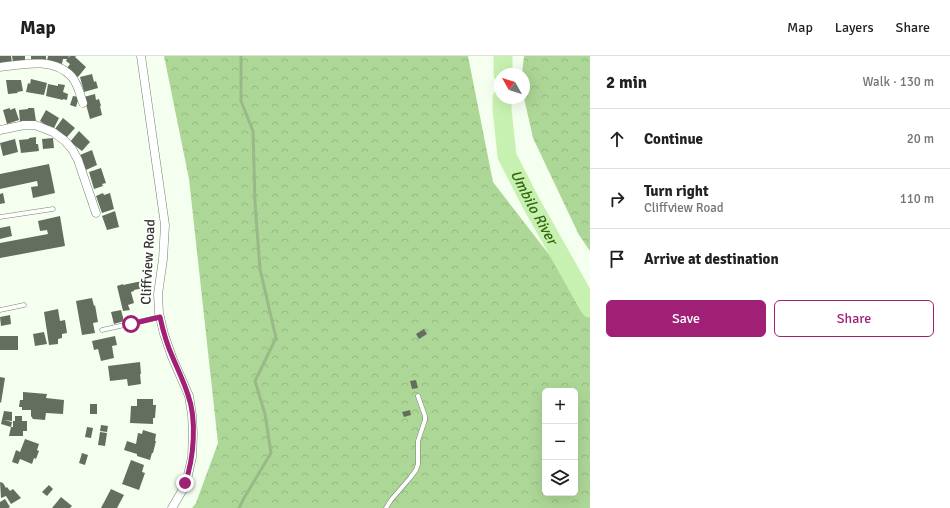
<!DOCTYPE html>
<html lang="en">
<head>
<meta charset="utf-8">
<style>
  body { margin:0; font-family:Signika,sans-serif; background:#f2f2f2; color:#202124 }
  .controls { position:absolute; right:12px; bottom:12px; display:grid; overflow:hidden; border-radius:6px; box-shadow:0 4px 16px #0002 }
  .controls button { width:36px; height:36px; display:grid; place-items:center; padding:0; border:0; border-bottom:1px solid #e0e0e0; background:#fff; color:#202124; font:20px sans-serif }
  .compass { position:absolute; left:494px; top:12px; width:36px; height:36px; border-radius:50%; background:#fff; box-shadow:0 4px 16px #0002; rotate:309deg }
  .stop { position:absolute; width:12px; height:12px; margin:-9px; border:3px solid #9f2074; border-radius:50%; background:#fff }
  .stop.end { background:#9f2074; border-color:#fff; box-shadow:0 1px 4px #0008 }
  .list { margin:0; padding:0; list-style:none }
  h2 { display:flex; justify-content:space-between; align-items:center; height:52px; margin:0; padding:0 16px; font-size:17px }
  h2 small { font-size:13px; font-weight:400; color:#757577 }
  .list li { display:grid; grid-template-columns:26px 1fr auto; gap:12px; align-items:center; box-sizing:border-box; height:60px; padding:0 16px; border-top:1px solid #e0e0e0 }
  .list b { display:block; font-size:15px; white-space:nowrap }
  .list p { margin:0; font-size:13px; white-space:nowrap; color:#757577 }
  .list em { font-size:13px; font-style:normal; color:#757577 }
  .actions { display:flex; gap:8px; padding:12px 16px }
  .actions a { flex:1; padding:9px 0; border:1px solid #9f2074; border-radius:6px; text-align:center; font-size:14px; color:#9f2074 }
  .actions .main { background:#9f2074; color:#fff }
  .icon { flex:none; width:22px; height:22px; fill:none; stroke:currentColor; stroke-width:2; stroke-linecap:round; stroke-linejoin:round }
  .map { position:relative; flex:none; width:590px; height:452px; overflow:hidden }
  header { display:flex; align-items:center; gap:24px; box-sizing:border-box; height:56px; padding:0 20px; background:#fff; border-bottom:1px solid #e0e0e0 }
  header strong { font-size:19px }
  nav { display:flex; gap:22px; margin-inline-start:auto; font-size:14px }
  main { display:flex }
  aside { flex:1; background:#fff }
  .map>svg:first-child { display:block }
  .forest { fill:url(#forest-crowns); fill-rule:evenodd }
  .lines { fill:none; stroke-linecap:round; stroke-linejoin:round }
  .stream { stroke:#99b989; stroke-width:3 }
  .river { stroke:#c6f1b0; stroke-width:19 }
  .building { fill:#646e5f }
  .lane-casing { stroke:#778272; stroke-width:5 }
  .street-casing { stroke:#778272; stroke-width:9 }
  .lane { stroke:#fff; stroke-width:4 }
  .street { stroke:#fff; stroke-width:8 }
  .route { stroke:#9f2074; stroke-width:5 }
  .labels { text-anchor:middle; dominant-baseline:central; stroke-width:4; stroke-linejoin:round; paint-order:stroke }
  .street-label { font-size:14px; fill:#31362f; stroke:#fff }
  .water-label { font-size:15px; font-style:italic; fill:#34660d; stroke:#fff }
</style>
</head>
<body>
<header>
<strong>Map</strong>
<nav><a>Map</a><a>Layers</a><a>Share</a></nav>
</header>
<main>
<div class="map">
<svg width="590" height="452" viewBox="0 0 590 452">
  <defs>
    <pattern id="forest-crowns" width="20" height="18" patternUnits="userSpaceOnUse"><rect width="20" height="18" fill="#add797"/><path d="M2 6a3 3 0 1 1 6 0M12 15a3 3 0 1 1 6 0" fill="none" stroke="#95b982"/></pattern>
  </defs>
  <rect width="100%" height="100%" fill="#f5fff0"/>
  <g class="forest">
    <path d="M164,0h304l25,126 75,97 22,16v213h-398l4,-5 22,-60 -29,-264zM545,335h30v102h-30z"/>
    <polygon points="524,0 590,0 590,195 579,179 533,82 524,42 524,18 522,18"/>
  </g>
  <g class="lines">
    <polyline class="stream" points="239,452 244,442 271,397 265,358 255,325 276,282 260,213 255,147 253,75 241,45 241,0"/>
    <g class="river">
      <polyline points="503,18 503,0"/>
      <path id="s1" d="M502,42v11l5,47 24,47 59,105"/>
    </g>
  </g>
  <g class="building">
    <polygon points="0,0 11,0 12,7 0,10"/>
    <polygon points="12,0 25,0 25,4 13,6"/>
    <polygon points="31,0 46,0 46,5 31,3"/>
    <polygon points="48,0 69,0 68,2 70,0 76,0 75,1 86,11 78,21 67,12 70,8 66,5 67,3 63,3 62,8 47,5"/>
    <polygon points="92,18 94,26 96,25 98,32 84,36 80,21"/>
    <polygon points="31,23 47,27 44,39 26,36 28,27 30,28"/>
    <polygon points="6,24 21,24 23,35 17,36 18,37 8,38"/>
    <polygon points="48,28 58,30 58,28 65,29 63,36 68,38 67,44 63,43 63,44 46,40"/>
    <polygon points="95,38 96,44 99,43 101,50 100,50 102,59 90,63 84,41"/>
    <polygon points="73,40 79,41 76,51 70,49"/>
    <polygon points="10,52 10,54 15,52 19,64 7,68 3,54"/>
    <polygon points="28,52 34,52 36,65 20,66 19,54 28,53"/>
    <polygon points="46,54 59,62 53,74 40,65"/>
    <polygon points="63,62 75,72 67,81 55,73"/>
    <polygon points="79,75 90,86 82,95 70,86"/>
    <polygon points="36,81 36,88 38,88 39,95 21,97 19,84 29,83 29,82"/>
    <polygon points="53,82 54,92 43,93 42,83"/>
    <polygon points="15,83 18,96 3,100 0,87"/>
    <polygon points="92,94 97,109 86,114 80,99"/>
    <polygon points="49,108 55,137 33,142 31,131 38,130 37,125 0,133 0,118"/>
    <polygon points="101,112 106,127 102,128 103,130 94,133 89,116"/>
    <polygon points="3,137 5,147 0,148 0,138"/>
    <polygon points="103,137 104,139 110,137 114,153 102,157 96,140"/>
    <polygon points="115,155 119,171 107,174 102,160"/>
    <polygon points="60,160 65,190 0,202 0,187 48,178 47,174 40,175 38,165"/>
    <polygon points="10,170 12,180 0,183 0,172"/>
    <polygon points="142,225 144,232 134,234 134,235 131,236 134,247 128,249 130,254 123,255 117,230 123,228 123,229"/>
    <polygon points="92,242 94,250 95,249 98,266 93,267 95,277 82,279 76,245"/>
    <polygon points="58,253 60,265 65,264 67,277 62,278 62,282 58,283 58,288 49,289 44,256"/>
    <polygon points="121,254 124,265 114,268 111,256"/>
    <polygon points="10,259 11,268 1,270 0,261"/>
    <polygon points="424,273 427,278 419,283 416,278"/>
    <polygon points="44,276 47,288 35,290 33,278"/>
    <rect x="0" y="280" width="18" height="14"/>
    <polygon points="115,280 117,289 112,290 114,302 101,305 98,293 94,294 92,285"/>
    <polygon points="140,306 141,318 140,318 141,328 128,330 127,323 110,325 108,310"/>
    <polygon points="0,321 5,322 1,347 0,346"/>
    <polygon points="416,324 418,332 412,333 410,325"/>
    <polygon points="23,336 47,338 46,342 64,344 63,358 46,357 45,364 33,363 31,360 31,354 22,354 22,351 19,351 20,344 23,344"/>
    <polygon points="137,343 153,343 153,349 156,349 155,362 153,362 153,368 130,367 131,350 137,350"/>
    <rect x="90" y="348" width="7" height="10"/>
    <polygon points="410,354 411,359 404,361 402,356"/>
    <polygon points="4,355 12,356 12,365 4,364 12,366 11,371 1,368"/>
    <polygon points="15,360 22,360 22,365 27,365 27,375 23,375 23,380 9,380 11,371 13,371 13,365 15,365"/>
    <polygon points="101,369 108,370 107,376 100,375"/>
    <polygon points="87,371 93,372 91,382 85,381"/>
    <polygon points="143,374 156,378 155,385 156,385 153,397 152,397 150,404 137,400 137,398 124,394 127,385 136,388 138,377 142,378"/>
    <polygon points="100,376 107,377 105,390 98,389"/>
    <polygon points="25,383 39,388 37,394 39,395 36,403 34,402 32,408 20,403 18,408 12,406 16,394 20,396"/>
    <polygon points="82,397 88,399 85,409 79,407"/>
    <polygon points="131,404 144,409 142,416 145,417 139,434 122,428"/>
    <polygon points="0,426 3,427 6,432 7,431 10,435 13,433 21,442 11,448 6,440 1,442"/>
    <polygon points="49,429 53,433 47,440 42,436"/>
    <polygon points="111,433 124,439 117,452 101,452"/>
    <polygon points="61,441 72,450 70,452 52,452"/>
    <polygon points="5,443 10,451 8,452 0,452 0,446"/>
  </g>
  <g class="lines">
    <g class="lane-casing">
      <g id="lane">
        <polyline points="0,161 53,153"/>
        <polyline points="0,254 24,249"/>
        <polyline points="102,274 160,261"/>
        <polyline points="386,452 391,444 410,422 416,414 418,408 418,385 425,364 425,360 418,340"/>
      </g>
    </g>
    <g class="street-casing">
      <g id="street">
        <polyline points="141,0 165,169 163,203 158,238 159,257 164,278 172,301 189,340 192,359 193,378 192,401 188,419 182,435 172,452"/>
        <path d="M0,11c23,-3 54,-10 72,10 6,7 8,18 11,26"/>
        <polyline points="0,74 24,69 35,69 53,76 65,85 72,93 78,104 96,157"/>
      </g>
    </g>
    <use href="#lane" class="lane"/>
    <use href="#street" class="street"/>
  </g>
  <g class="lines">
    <path class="route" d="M131,268l29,-7c3,14 7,28 13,41 5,12 11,24 15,37 9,24 6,64 -3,88"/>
  </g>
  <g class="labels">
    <g class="street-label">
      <text transform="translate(148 206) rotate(-87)">Cliffview Road</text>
    </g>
    <g class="water-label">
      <text stroke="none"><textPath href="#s1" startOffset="116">Umbilo River</textPath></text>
    </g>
  </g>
</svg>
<div class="controls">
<button>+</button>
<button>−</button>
<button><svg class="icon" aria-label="layers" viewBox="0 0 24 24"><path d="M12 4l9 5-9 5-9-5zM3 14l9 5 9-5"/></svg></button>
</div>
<svg class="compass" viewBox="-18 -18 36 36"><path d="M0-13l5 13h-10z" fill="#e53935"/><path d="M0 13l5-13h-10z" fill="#757577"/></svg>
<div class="stop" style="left:131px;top:268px"></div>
<div class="stop end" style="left:185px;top:427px"></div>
</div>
<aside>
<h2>2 min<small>Walk · 130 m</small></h2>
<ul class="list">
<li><svg class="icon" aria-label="ahead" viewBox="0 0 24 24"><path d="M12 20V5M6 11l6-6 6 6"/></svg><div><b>Continue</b></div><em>20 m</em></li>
<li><svg class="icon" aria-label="right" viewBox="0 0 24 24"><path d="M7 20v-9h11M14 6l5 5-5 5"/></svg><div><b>Turn right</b><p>Cliffview Road</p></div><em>110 m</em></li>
<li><svg class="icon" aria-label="arrive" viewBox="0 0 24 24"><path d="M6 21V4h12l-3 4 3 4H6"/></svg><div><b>Arrive at destination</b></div></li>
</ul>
<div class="actions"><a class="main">Save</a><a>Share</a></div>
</aside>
</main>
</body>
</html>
